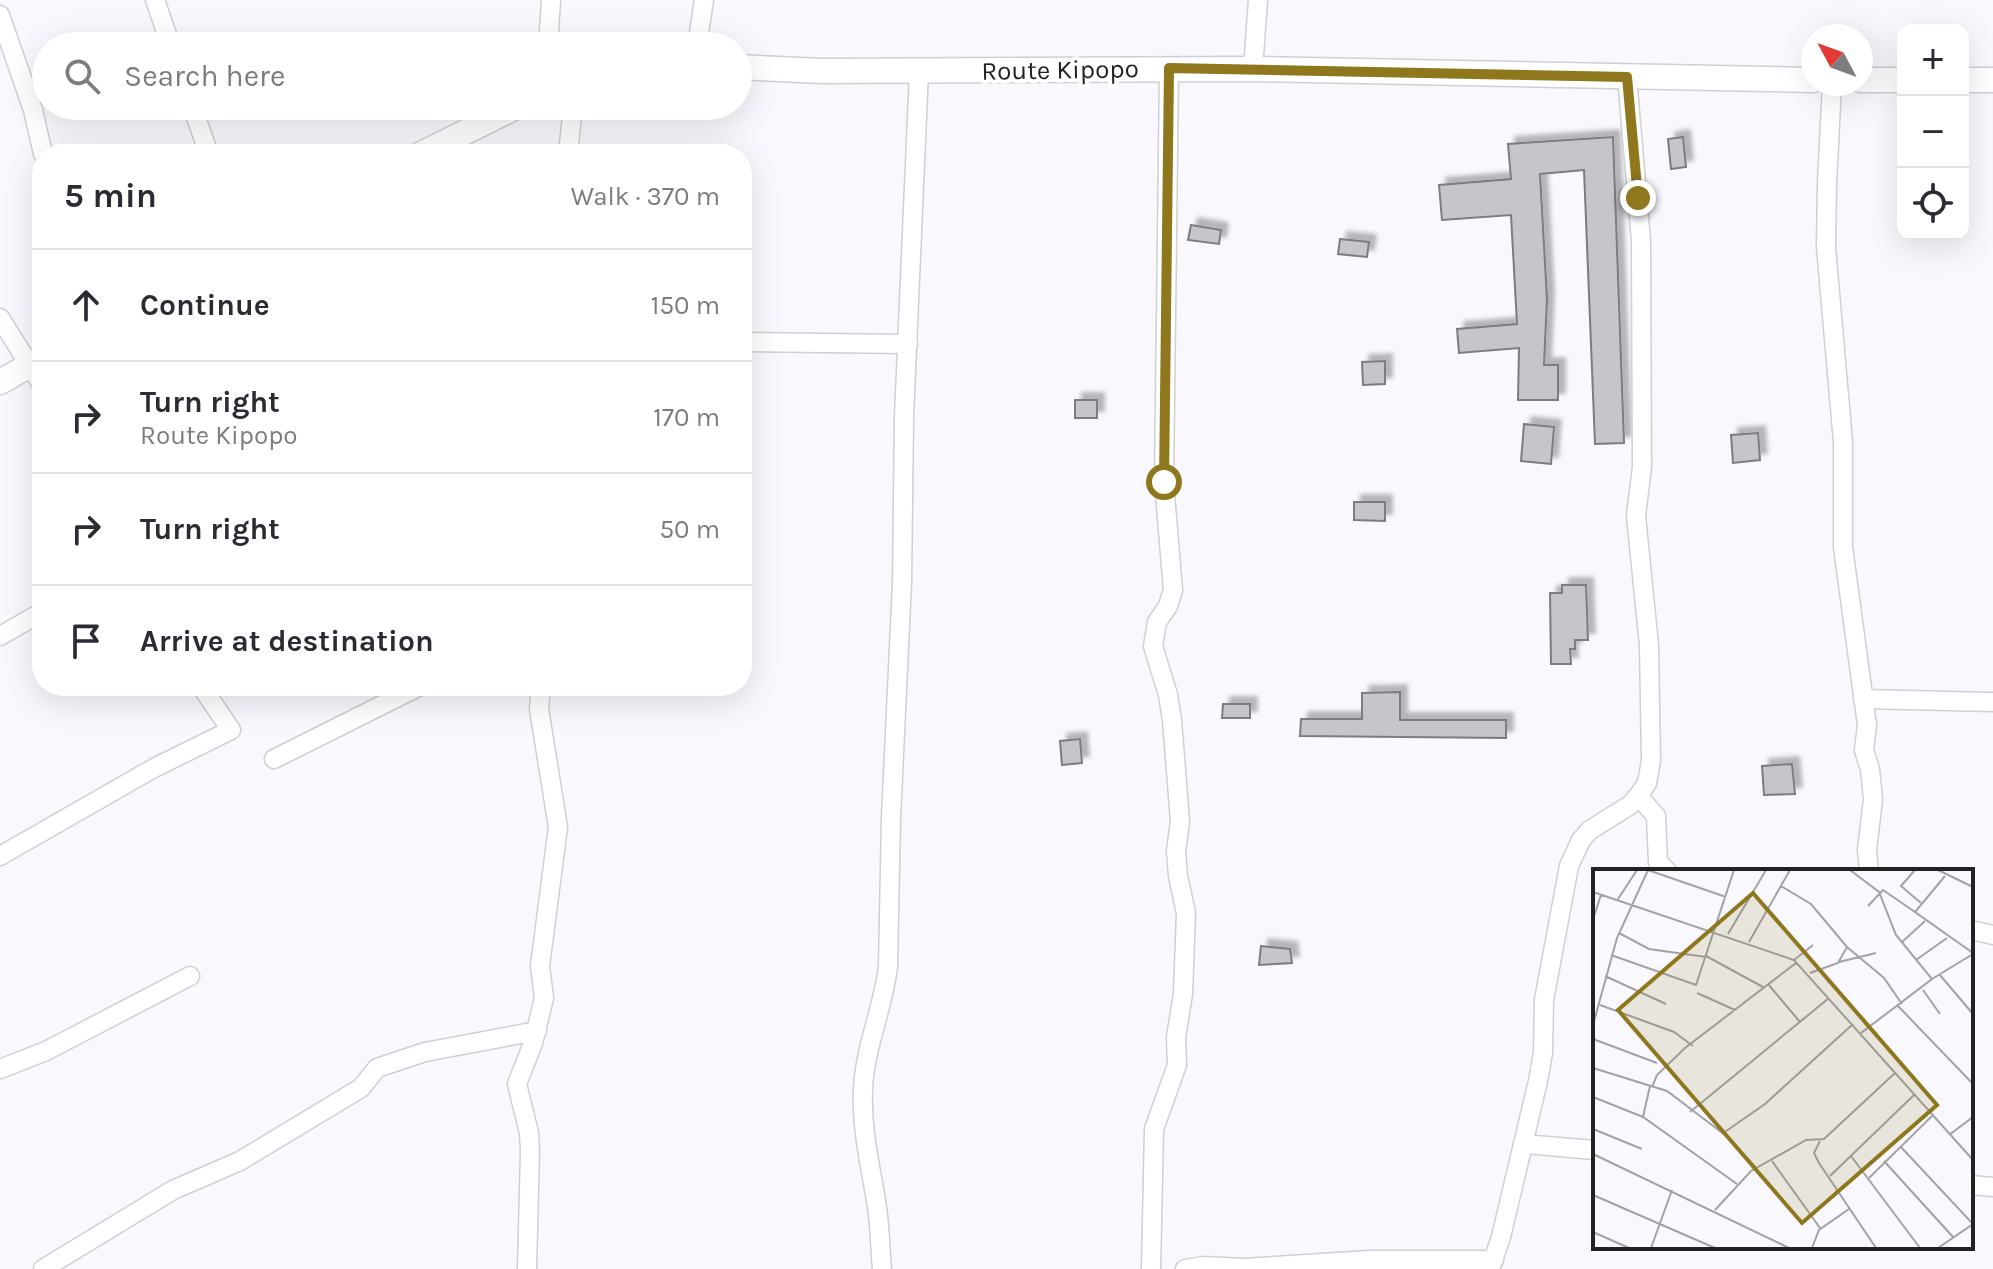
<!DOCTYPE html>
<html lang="en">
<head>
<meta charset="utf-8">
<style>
  body { margin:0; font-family:Karla,sans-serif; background:#f2f2f3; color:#2b2b33 }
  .controls { position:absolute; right:24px; top:24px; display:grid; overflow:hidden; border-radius:16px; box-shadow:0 8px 32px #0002 }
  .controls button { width:72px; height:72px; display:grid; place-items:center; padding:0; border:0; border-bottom:2px solid #e1e1e2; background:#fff; color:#2b2b33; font:40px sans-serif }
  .compass { position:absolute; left:1801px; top:24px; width:72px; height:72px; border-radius:50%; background:#fff; box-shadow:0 8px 32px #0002; rotate:311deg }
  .stop { position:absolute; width:24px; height:24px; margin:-18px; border:6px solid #8e771c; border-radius:50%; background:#fff }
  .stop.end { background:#8e771c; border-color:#fff; box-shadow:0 2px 8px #0008 }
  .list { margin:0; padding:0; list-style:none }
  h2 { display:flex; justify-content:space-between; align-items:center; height:104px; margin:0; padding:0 32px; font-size:34px }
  h2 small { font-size:26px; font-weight:400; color:#7c7c81 }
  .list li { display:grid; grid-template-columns:52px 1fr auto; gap:24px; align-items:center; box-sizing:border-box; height:112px; padding:0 32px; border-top:2px solid #e1e1e2 }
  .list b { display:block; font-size:30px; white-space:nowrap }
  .list p { margin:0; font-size:26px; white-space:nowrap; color:#7c7c81 }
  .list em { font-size:26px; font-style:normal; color:#7c7c81 }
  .icon { flex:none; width:44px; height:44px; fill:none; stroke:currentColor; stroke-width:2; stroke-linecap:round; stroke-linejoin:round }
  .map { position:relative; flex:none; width:1993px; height:1269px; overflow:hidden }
  .search { position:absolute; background:#fff; box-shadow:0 8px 32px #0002; left:32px; top:32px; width:720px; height:88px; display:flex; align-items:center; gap:20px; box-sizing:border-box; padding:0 28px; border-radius:44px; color:#7c7c81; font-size:30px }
  .panel { position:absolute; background:#fff; box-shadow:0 8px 32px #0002; left:32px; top:144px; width:720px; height:552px; border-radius:32px }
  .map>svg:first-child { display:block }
  .building { fill:#c5c5cb; stroke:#7c7b81; stroke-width:2; filter:url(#shadow) }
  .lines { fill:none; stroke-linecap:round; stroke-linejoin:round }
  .minor-casing { stroke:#cfcfd5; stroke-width:21 }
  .secondary-casing { stroke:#cfcfd5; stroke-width:27 }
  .minor { stroke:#fff; stroke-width:18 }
  .secondary { stroke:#fff; stroke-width:24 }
  .route { stroke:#8e771c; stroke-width:10 }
  .labels { text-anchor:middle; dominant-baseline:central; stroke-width:8; stroke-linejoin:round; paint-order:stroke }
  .street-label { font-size:26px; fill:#222224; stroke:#fff }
  .inset-road { fill:none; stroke:#a2a2a7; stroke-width:2 }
  .view { fill:#8e771c; fill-opacity:0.15; stroke:#8e771c; stroke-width:4 }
  .inset-edge { fill:none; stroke:#222224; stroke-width:4 }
</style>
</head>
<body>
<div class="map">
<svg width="1993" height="1269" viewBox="0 0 1993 1269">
  <defs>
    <filter id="shadow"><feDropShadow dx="7" dy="-7" stdDeviation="2" flood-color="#0004"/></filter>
  </defs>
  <rect width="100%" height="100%" fill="#f8f8fe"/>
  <g class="building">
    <polygon points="1613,137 1624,443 1595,444 1584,170 1540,174 1547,299 1544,365 1558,365 1558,400 1518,400 1519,348 1459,353 1457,329 1517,324 1511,215 1442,220 1439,185 1511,179 1508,144"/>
    <polygon points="1683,137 1686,167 1671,169 1668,139"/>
    <polygon points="1191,225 1221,230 1219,244 1188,240"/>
    <polygon points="1340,239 1369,242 1367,257 1338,254"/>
    <polygon points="1385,361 1385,384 1363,385 1362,362"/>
    <rect x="1075" y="400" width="22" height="18"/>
    <polygon points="1524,424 1554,427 1551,464 1521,461"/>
    <polygon points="1758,433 1760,460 1733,463 1731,435"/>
    <polygon points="1354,502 1385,502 1385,521 1354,520"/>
    <polygon points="1562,585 1586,585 1588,640 1575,640 1575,649 1570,649 1571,664 1551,664 1550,593 1562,593"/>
    <polygon points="1400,692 1400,720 1506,720 1506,738 1300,736 1301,719 1362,719 1362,693"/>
    <polygon points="1223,704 1250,704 1250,718 1222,718"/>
    <polygon points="1080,739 1082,763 1062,765 1060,741"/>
    <polygon points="1792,764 1795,794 1764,795 1762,766"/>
    <polygon points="1261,946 1290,949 1292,963 1259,965"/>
  </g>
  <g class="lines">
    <g class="minor-casing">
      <g id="minor">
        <polyline points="155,0 171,46"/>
        <polyline points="0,15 33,110 43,154"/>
        <polyline points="548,46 551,0"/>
        <polyline points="697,46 704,0"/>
        <polyline points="1253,69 1258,0"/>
        <polyline points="1832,84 1827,183 1826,247 1843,442 1843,547 1867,725 1864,750 1870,769 1873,799 1867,850 1869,871"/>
        <polyline points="192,106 209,154"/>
        <polyline points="568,154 573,106"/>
        <polyline points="0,318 42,385"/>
        <polyline points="742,342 908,344"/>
        <polyline points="0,636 42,612"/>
        <polyline points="1863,699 1993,702"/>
        <polyline points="274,759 420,686"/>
        <polyline points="1638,796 1656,816 1658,862 1667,871"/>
        <polyline points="0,856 154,768 231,730 201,686"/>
        <polyline points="1971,930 1993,935"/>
        <polyline points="0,1069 46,1051 190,976"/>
        <polyline points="1523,1144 1595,1150"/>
        <polyline points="1971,1185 1993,1187"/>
        <polyline points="43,1269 173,1190 240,1161 361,1088 377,1068 425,1052 537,1031"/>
        <polyline points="527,1269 530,1151 529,1133 517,1084 533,1043 544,998 540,966 558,827 539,709 541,686"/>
        <path d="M882,1269c-2,-21 -2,-42 -5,-62 -6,-39 -16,-78 -14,-118 2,-42 20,-81 25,-122l3,-149 11,-235 2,-166 15,-346"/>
        <polyline points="1151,1269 1154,1129 1177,1065 1176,1037 1183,994 1186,913 1178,876 1176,851 1180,821 1172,720 1168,695 1153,646 1157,622 1168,606 1173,590 1164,482 1169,68"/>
        <polyline points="1185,1269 1204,1266 1243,1268 1369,1260 1494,1260"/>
        <polyline points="1490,1269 1501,1237 1538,1081 1543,1053 1544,1000 1569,866 1581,840 1590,830 1630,805 1638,796 1647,783 1651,761 1649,645 1636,516 1642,467 1641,241 1627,77"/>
      </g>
    </g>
    <g class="secondary-casing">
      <g id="secondary">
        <polyline points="738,67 822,71 1253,69 1813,80"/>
        <polyline points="1861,80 1903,80"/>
        <polyline points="1963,80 1993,80"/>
        <polyline points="421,154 518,106"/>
        <polyline points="0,382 42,358"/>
      </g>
    </g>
    <use href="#minor" class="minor"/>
    <use href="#secondary" class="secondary"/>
  </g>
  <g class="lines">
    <polyline class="route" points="1164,482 1169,68 1627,77 1638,198"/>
  </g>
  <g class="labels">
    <g class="street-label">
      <text transform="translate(1060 70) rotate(-1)">Route Kipopo</text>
    </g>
  </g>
  <g transform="translate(1593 869)">
    <rect width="380" height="380" fill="#f8f8fe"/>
    <path class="inset-road" d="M257,1l29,22 17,43 36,44 -71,54M322,1l-14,16 20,17M345,1l35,17M352,7l-30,36 58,41M188,17l30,18 36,43M0,23l201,68 179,200M25,30l19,-29M275,37l15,-16 32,22M0,50l8,-24M26,64l30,16 57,8M135,65l38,-64M156,73l41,-72M308,74l24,-22M18,86l85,30 38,-115M113,87l57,31M201,91l19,-15M323,91l31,-22M246,93l37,-9M217,104l28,-10 9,-16 37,31 18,26M347,106l33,39M12,107l61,28M339,110l41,-25M175,115l32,38M330,121l17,24M104,124l38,17M7,136l74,27 19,14M305,137l75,78M0,156l24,-87 31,-68 78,27M0,170l64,24M0,199l74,23 62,47 28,31M59,218l5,-12 28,-27 111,-85M0,228l50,20 94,67M97,243l139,-114M50,248l7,-31M0,260l49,20M129,265l43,-30 88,-80M356,266l24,-18M227,272l-6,12 5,10 57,85M307,277l73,78 -35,24M0,285l196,94M258,287l69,92M179,292l48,67M291,292l69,76M237,307l84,-81M276,309l63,-62M0,326l122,53M122,341l36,-39 55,-31 18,-1 71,-66M0,363l36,16M58,379l21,-58M219,379l7,-18 30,-21"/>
    <path class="view" d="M160,24l184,212 -135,118 -184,-213z"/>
    <rect width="380" height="380" class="inset-edge"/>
  </g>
</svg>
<div class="controls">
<button>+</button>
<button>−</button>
<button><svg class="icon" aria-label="locate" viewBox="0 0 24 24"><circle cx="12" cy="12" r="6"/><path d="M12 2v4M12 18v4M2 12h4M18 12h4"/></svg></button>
</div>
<svg class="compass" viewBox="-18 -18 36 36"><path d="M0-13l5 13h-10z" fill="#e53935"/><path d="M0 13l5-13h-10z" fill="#7c7c81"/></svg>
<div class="stop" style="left:1164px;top:482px"></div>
<div class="stop end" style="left:1638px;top:198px"></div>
<div class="search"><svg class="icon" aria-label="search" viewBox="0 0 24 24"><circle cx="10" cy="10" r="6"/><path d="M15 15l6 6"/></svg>Search here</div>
<section class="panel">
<h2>5 min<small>Walk · 370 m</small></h2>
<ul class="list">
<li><svg class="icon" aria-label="ahead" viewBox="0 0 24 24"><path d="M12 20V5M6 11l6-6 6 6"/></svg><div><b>Continue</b></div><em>150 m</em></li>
<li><svg class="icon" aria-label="right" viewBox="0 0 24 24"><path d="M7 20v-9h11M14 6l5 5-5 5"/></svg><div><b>Turn right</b><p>Route Kipopo</p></div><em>170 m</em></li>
<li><svg class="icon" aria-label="right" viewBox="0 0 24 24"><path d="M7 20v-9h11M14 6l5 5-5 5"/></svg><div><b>Turn right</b></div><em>50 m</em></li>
<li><svg class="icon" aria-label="arrive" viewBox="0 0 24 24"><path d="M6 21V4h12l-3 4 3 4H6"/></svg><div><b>Arrive at destination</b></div></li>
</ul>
</section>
</div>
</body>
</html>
